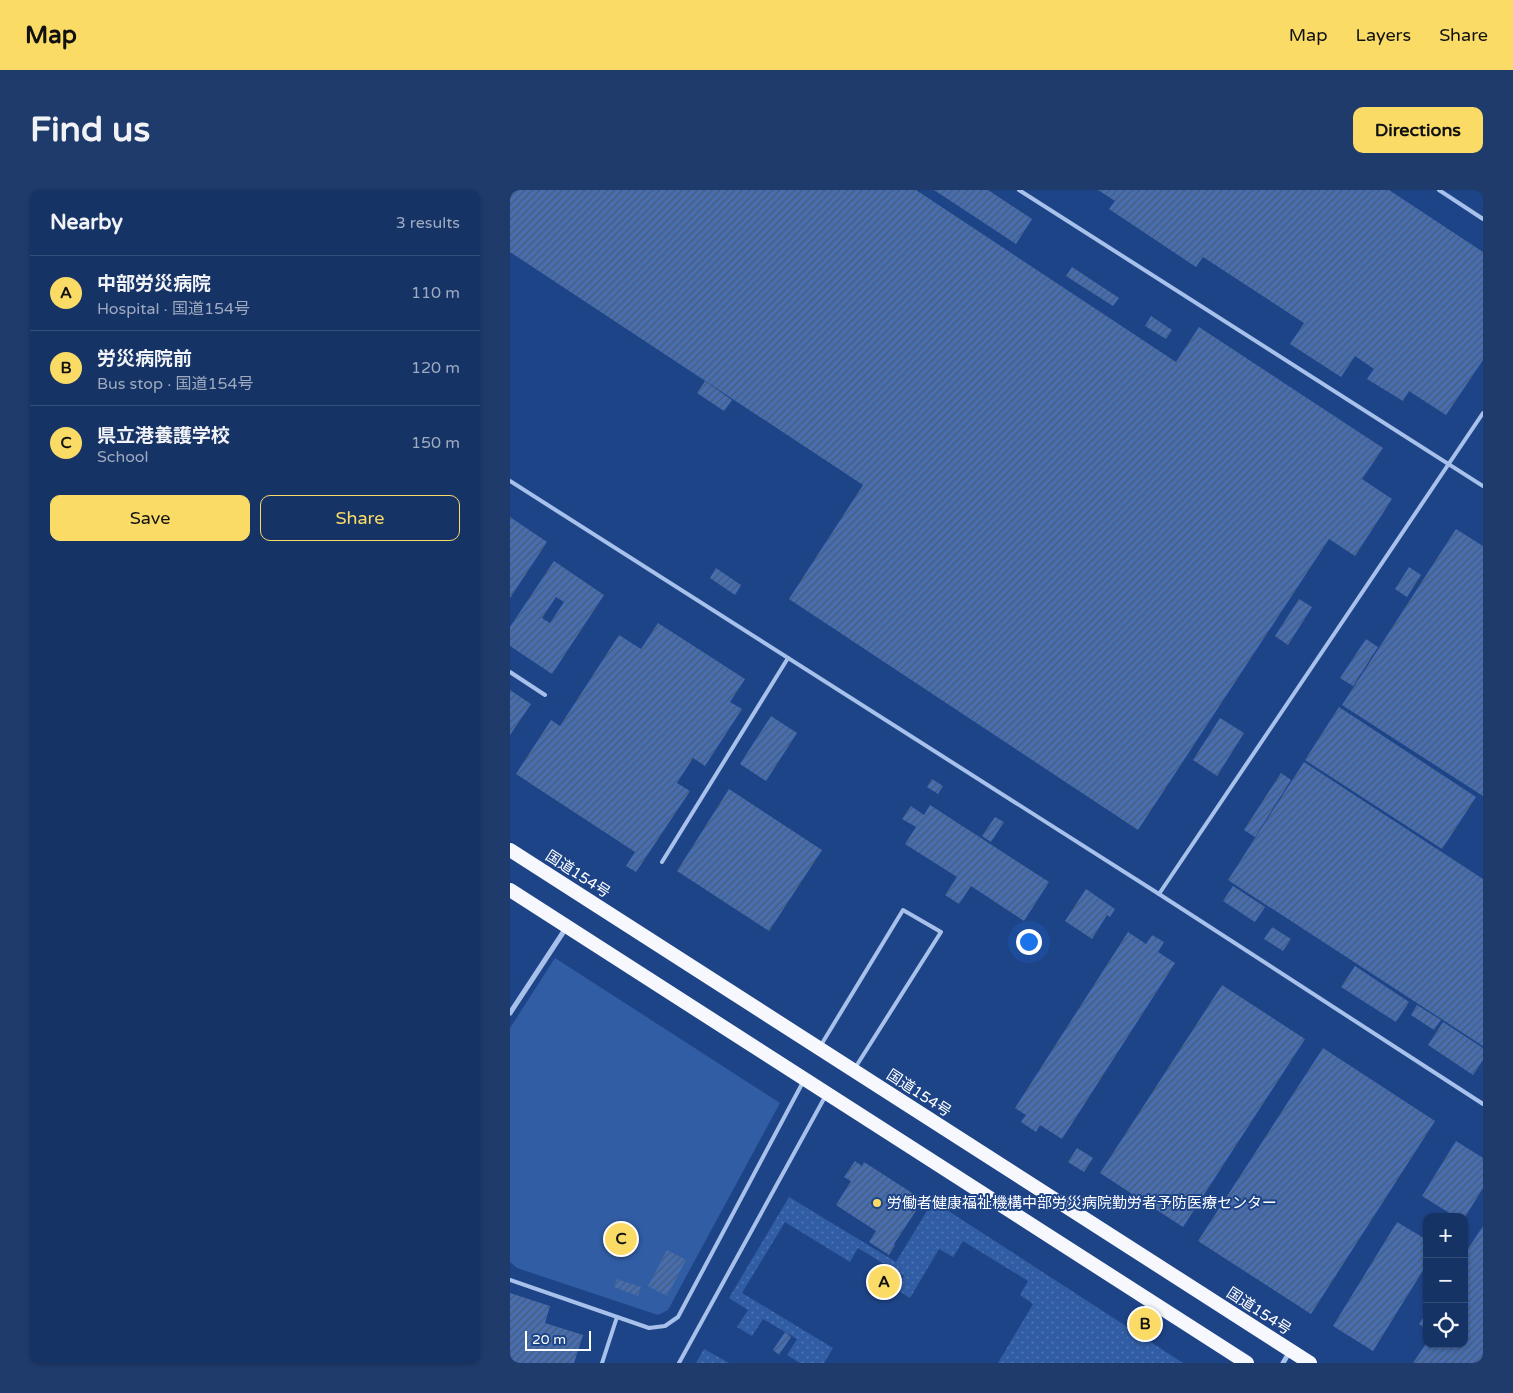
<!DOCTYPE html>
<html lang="en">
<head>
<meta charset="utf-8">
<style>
  body { margin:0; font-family:"Varela Round","Noto Sans JP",sans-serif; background:#1f3b6c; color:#f1f3f6 }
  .controls { position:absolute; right:15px; bottom:15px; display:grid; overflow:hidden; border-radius:10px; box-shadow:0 1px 4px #0004 }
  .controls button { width:45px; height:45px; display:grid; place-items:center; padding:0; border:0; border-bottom:1px solid #354e7a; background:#163366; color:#f1f3f6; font:25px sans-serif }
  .scale { position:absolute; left:15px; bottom:12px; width:66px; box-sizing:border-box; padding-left:5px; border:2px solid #fff; border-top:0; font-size:14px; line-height:18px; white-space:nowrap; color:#fff; -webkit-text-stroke:4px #1e4488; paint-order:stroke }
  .you { position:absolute; left:518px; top:751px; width:18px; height:18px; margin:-12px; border:4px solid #fff; border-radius:50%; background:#1a73e8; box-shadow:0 0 0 8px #1a73e833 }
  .badge { display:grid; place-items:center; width:32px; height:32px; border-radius:50%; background:#fadb66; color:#111; font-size:16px; font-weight:700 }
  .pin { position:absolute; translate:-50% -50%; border:2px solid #fff; box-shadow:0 1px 5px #0006 }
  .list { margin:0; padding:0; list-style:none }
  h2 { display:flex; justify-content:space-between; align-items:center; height:65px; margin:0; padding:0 20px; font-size:21px }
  h2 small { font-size:16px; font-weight:400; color:#9eaabf }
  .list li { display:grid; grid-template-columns:32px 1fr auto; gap:15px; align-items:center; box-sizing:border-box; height:75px; padding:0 20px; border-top:1px solid #354e7a }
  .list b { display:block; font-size:19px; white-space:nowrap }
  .list p { margin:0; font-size:16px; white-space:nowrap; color:#9eaabf }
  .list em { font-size:16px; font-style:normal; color:#9eaabf }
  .actions { display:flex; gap:10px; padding:15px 20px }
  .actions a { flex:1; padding:11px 0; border:1px solid #fadb66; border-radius:10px; text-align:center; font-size:18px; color:#fadb66 }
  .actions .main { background:#fadb66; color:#111 }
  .icon { flex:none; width:28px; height:28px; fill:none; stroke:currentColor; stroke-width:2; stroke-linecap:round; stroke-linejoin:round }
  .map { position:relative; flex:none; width:973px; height:1173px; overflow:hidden; border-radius:10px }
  header { display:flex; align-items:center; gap:30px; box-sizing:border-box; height:70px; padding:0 25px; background:#fadb66; color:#111 }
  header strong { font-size:24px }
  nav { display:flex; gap:28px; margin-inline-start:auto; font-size:18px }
  .intro { display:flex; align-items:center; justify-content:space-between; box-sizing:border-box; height:120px; padding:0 30px }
  h1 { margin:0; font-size:35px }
  .button { padding:12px 22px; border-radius:10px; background:#fadb66; color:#111; font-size:18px; font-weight:700 }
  main { display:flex; gap:30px; padding:0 30px }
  aside { flex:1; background:#163366; border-radius:10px; box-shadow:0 1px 4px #0004 }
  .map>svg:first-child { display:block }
  .grass { fill:url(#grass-dots) }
  .pitch { fill:#315da5 }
  .building { fill:url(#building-hatch); fill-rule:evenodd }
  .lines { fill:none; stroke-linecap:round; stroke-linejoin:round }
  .service { stroke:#a7c1eb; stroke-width:4 }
  .minor { stroke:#a7c1eb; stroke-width:5 }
  .trunk { stroke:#f6f8fe; stroke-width:14 }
  .poi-dot { fill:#fadb66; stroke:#1e4488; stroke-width:2 }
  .labels { text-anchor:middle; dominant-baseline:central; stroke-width:4; stroke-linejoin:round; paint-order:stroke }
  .street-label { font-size:15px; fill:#fff; stroke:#1e4488 }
  .poi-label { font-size:15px; fill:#fff; stroke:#1e4488; text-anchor:start }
</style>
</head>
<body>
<header>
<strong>Map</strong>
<nav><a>Map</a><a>Layers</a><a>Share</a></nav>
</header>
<div class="intro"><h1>Find us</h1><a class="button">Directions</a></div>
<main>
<aside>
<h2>Nearby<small>3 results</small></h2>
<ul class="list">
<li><span class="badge">A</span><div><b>中部労災病院</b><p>Hospital · 国道154号</p></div><em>110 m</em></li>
<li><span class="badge">B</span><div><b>労災病院前</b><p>Bus stop · 国道154号</p></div><em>120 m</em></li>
<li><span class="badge">C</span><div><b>県立港養護学校</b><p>School</p></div><em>150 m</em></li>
</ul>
<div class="actions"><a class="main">Save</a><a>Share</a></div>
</aside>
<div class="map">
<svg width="973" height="1173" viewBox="0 0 973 1173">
  <defs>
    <pattern id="grass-dots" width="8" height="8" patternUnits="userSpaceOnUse" patternTransform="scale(1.25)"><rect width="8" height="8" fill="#315da5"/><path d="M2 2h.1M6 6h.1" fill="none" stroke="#5075b2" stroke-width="1.8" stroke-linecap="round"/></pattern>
    <pattern id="building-hatch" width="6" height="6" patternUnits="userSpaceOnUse" patternTransform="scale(1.25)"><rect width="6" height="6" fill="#466eb0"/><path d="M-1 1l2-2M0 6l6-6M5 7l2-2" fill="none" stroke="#4a5a74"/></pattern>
  </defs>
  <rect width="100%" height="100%" fill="#1e4488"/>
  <g class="grass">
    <polygon points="279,1007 386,1072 423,1011 673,1173 488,1173 523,1114 510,1105 518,1091 453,1051 443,1067 429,1059 400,1108 386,1099 394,1086 348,1058 340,1072 275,1032 232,1103 323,1158 314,1173 290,1173 277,1165 287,1149 253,1129 242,1146 227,1137 238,1120 219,1108"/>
    <polygon points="194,1159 219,1173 186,1173"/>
  </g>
  <polygon class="pitch" points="45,768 270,913 158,1120 148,1125 7,1078 0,1072 0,838"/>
  <g class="building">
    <polygon points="0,0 406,0 666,172 689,137 873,258 852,289 882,309 845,366 819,349 628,640 279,409 353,295 0,62"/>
    <polygon points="424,0 478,0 522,29 506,54"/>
    <polygon points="588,0 879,0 973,62 973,170 936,225 899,201 893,211 857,189 864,179 845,166 831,187 780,154 794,133 693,67 686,77 599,19 605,11"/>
    <polygon points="562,77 609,108 603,116 556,86"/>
    <polygon points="641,126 662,140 656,149 635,136"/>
    <polygon points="195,191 222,210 214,221 187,203"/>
    <polygon points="0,327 37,352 0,408"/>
    <polygon points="946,339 973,356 973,606 832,515"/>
    <path d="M44,371l50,34 -52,79 -42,-28v-19zM46,407l8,5 -14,21 -8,-5z"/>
    <polygon points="899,377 911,385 897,407 885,399"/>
    <polygon points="206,378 231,395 225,405 200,388"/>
    <polygon points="789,409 802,417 778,455 765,446"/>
    <polygon points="148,433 235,489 220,512 232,519 195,576 183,568 167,593 180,601 126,682 116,676 125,662 6,584 41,530 50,536 109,445 131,459"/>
    <polygon points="856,449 868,457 843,496 830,488"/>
    <polygon points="0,500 21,514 0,545"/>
    <polygon points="829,517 966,607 932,659 795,570"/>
    <polygon points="261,526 287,543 256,591 230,574"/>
    <polygon points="710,528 734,543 707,586 683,570"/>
    <polygon points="794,572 973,689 973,856 718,690"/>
    <polygon points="771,583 781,590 745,647 734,640"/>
    <polygon points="422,589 433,596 428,604 417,597"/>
    <polygon points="219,599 312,660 259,741 167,681"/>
    <polygon points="420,615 539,692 514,731 461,696 449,714 435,705 447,687 395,654 406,637 392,629 401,616 414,625"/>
    <polygon points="485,627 494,632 481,652 472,646"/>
    <polygon points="723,696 755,717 745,732 713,711"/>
    <polygon points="576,699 605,719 600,727 597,725 582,749 555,731"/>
    <polygon points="762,737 781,749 773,761 754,749"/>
    <polygon points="618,742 636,754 642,745 654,752 648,762 665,773 552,949 530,935 526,942 511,932 516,925 505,918"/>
    <polygon points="845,776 899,812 886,832 831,797"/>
    <polygon points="712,795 795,849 673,1037 590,983"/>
    <polygon points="907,815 931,830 924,840 901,825"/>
    <polygon points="933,832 973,858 973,870 963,885 918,855"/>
    <polygon points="813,858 925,931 801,1124 688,1051"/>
    <polygon points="946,951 973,968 973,998 955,1027 946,1027 912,1006"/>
    <polygon points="567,958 583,968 574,982 558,972"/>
    <polygon points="345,971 352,976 354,972 413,1010 384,1054 385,1055 379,1065 359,1052 366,1041 326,1015 341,991 334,987"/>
    <polygon points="887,1032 917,1050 917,1074 863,1161 823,1136"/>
    <polygon points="973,1036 973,1173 903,1173 917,1152 917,1154 954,1154 954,1065"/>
    <polygon points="157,1060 176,1070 157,1106 138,1096"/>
    <polygon points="107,1089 131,1097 128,1106 104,1097"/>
    <polygon points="0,1103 40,1116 35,1133 73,1145 64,1173 0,1173"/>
    <polygon points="917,1122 917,1140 909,1134"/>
    <polygon points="275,1142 281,1147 269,1165 263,1160"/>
  </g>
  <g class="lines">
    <g class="service">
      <polyline points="509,0 973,296"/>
      <polyline points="929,0 973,29"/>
      <polyline points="0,291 649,704 973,914"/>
      <polyline points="0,482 35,505"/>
      <polyline points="152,672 278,468"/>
      <polyline points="649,704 973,223"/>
      <polyline points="311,855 393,720 431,742 345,878"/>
      <polyline points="0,1090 139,1138 155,1136 168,1127 293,892"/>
      <polyline points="92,1173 107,1127"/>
      <polyline points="169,1173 316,905"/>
    </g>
    <g class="minor">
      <polyline points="0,823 56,738"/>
      <polyline points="773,1173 780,1161"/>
    </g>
    <g class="trunk">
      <polyline points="0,660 800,1173"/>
      <polyline points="0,700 737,1173"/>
    </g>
  </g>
  <circle class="poi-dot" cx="367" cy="1013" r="5"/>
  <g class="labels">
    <g class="street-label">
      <text transform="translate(68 684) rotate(33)">国道154号</text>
      <text transform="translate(409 903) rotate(33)">国道154号</text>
      <text transform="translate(749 1121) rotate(33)">国道154号</text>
    </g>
    <g class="poi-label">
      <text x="377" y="1013">労働者健康福祉機構中部労災病院勤労者予防医療センター</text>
    </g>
  </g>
</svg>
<div class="controls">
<button>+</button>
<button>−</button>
<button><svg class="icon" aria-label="locate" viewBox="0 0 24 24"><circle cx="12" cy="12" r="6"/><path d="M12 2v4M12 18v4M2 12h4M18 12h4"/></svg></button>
</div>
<div class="scale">20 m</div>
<div class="you"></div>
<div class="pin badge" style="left:374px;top:1092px">A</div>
<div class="pin badge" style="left:635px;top:1134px">B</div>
<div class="pin badge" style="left:111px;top:1049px">C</div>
</div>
</main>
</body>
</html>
